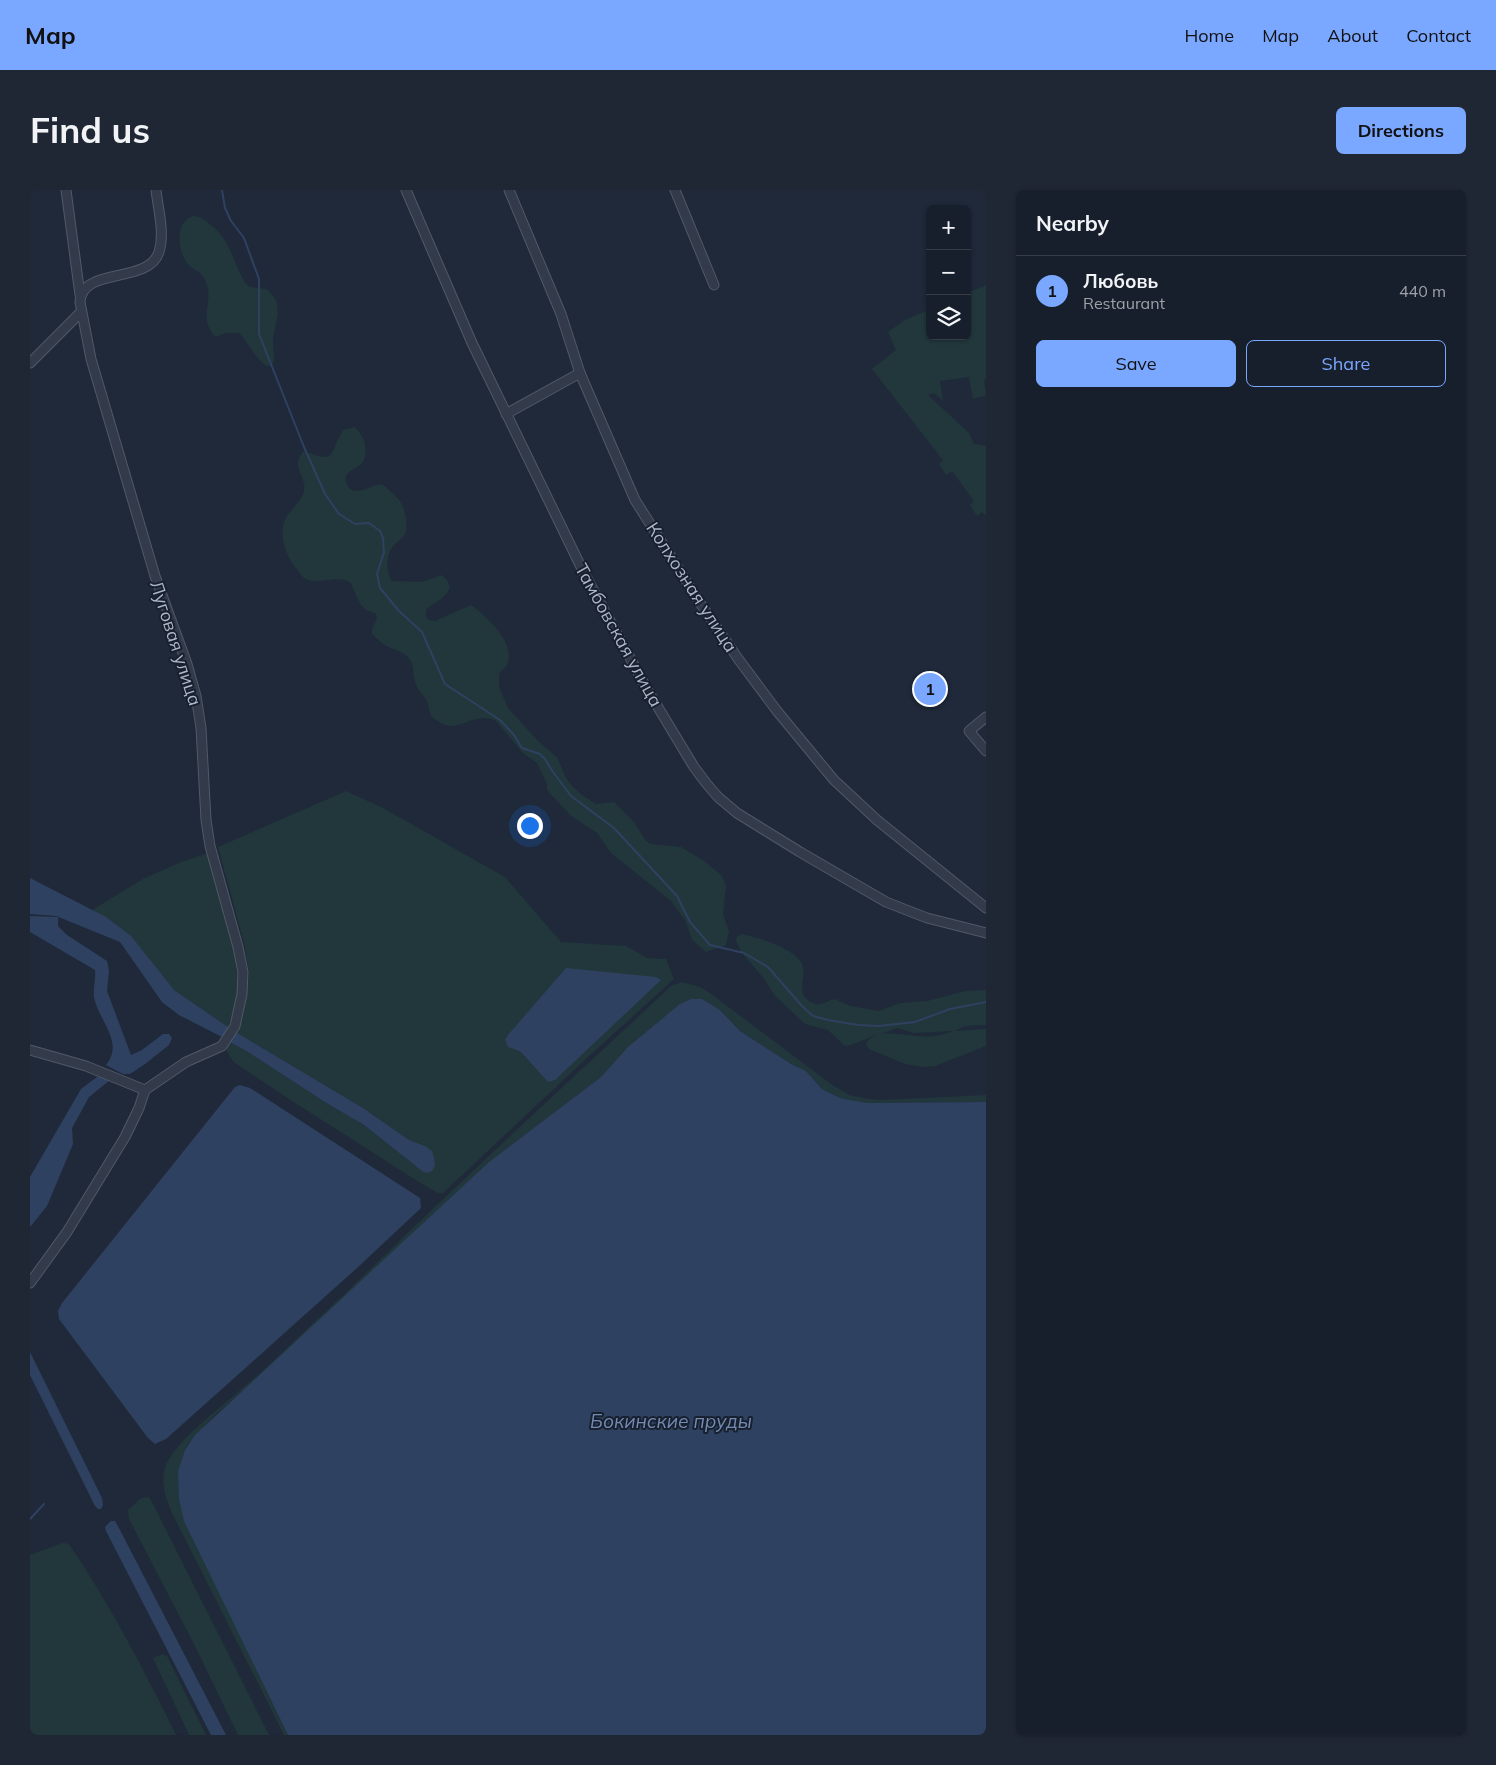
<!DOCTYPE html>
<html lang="en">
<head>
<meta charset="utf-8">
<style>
  body { margin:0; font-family:Mulish,sans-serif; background:#202734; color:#f1f3f6 }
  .controls { position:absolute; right:15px; top:15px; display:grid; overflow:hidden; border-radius:8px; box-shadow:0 1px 4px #0004 }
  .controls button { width:45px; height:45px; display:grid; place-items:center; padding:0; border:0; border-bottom:1px solid #363d48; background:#171f2c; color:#f1f3f6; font:25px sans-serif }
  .you { position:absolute; left:499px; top:635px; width:18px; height:18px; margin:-12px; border:4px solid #fff; border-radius:50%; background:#1a73e8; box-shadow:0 0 0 8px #1a73e833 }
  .badge { display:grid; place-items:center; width:32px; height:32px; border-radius:50%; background:#7aa7ff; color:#111; font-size:16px; font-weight:700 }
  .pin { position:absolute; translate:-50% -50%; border:2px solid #fff; box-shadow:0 1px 5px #0006 }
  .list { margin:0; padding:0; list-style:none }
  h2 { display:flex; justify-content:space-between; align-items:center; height:65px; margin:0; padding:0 20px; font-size:21px }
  h2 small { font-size:16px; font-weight:400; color:#9ea2a9 }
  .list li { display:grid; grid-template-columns:32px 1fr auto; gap:15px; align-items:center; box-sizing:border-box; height:70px; padding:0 20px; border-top:1px solid #363d48 }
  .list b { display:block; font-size:19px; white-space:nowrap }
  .list p { margin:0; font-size:16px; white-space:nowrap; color:#9ea2a9 }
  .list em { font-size:16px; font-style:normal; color:#9ea2a9 }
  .actions { display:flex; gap:10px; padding:15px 20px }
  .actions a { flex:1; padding:11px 0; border:1px solid #7aa7ff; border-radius:8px; text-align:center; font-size:18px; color:#7aa7ff }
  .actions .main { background:#7aa7ff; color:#111 }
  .icon { flex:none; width:28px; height:28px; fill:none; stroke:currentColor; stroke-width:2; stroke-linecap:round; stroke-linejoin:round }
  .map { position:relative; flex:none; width:956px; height:1545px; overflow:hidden; border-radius:8px }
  header { display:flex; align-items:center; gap:30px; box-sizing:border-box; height:70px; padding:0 25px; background:#7aa7ff; color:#111 }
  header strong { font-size:24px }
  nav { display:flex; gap:28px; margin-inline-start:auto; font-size:18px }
  .intro { display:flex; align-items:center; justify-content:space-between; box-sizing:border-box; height:120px; padding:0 30px }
  h1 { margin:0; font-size:35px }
  .button { padding:12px 22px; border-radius:8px; background:#7aa7ff; color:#111; font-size:18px; font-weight:700 }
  main { display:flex; gap:30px; padding:0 30px }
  aside { flex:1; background:#171f2c; border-radius:8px; box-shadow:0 1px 4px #0004 }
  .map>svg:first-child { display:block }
  .green { fill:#21373b; fill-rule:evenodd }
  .water { fill:#2f4161 }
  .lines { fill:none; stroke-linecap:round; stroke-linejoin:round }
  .stream { stroke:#2f4161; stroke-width:2 }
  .minor-casing { stroke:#505968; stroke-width:11 }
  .minor { stroke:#333b4a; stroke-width:9 }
  .labels { text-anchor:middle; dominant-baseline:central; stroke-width:4; stroke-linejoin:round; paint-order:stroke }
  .street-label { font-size:18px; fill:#adb6c7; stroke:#18202f }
  .water-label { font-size:19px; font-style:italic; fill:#738ab2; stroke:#18202f }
</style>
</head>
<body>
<header>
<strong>Map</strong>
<nav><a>Home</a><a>Map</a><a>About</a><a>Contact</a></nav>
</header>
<div class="intro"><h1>Find us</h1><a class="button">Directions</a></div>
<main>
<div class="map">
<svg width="956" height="1545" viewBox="0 0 956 1545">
  <rect width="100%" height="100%" fill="#1f293a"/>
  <g class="green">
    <path d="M163,26c7,0 11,4 17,8 22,17 22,38 36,60l4,3 17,2 7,8 3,6 1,11 -5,23 1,23 -2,6h-6c-11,-8 -17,-23 -27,-33h-12l-12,4c-17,-20 -2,-34 -8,-52 -4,-16 -13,-12 -20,-22 -10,-13 -12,-41 6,-47z"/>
    <polygon points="956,95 956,190 954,189 956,205 943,209 939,187 910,191 913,211 904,203 898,205 939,243 944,254 956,256 956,326 952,322 947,326 940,315 944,311 922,281 916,285 909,274 913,270 842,179 866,160 858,142 875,130 900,119 900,146 937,146 937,103"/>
    <path d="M324,237c10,7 15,23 9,35 -5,7 -19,8 -17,19 5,22 28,0 37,4 2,1 16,14 17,16 5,7 9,25 5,33 -3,5 -8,8 -11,11 -9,10 -8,26 -2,36l29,1 21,-7c20,17 -6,25 -16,35v6l3,4 6,1 36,-16c15,10 44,38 37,57 -1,5 -6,8 -9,12v13l9,21 31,34 18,15 9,21 7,9 9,8 14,9 18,-2 20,20 12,19 5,3 30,3 23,14 18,15 4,10 -3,28 6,17 -3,14 -20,7 -14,-12 -7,-20 -14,-19 -60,-48 -14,-20 -26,-17 -24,-26v-6l-10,-21 -14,-10 -27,-32c-21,-11 -38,13 -55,2 -3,-2 -8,-4 -10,-7 -2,-4 -2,-10 -4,-15 -4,-7 -10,-11 -12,-19 -3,-8 0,-15 -5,-22 -6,-8 -11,-9 -19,-12 -6,-2 -14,-9 -19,-14v-5l5,-10 -2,-6c-16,-2 -18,-19 -25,-31 -13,-6 -24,0 -38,-1 -9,-1 -12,-8 -17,-14 -10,-13 -18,-35 -8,-51 5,-7 12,-13 16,-22 7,-16 -15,-26 1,-43 34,14 25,1 39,-21z"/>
    <path d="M316,601l37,17 122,69 56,65 65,4 21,12 19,1 8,20 -86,78 -145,136h-5l-16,-9 -130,-83 -57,-38c-6,-7 -11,-13 -7,-22l20,11 80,52 36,21 58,46 3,-25 -16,-6 -46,-32 -129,-77 12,-32 3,-25 -5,-31 -26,-96zM627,795l-135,68 -5,-3z"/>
    <polygon points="181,662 210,781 209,803 198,837 144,800 131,786 62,720 113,689 151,672"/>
    <path d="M712,744c15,3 51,14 59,28 8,12 -7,29 8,39 3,2 8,4 11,3 5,-1 10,-4 15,-5l15,7 29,5 21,-8 27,-2 38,-10 21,-1v35l-21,1 -10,5 31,-2v17l-51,20 -12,1 -18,-3 -36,-15 -3,-4 2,-5 8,-5 -25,10 -6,1 -17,-16 -23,-6 -31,-29 -9,-15 -24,-28 -5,-11 1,-5zM867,838l17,5 39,-2c-29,12 -45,0 -72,3z"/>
    <path d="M652,792l18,5 10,6 121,91 19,11 19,4 12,1 105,-5v7l-119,1 -27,-5 -18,-9 -16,-18 -15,-7 -51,-33 -20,-21 -69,18 -22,19 -28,30 -112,85 -188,177 -86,76 -26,28 -4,7 -7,21 35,108 75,156h-4l-112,-222c-7,-17 -14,-37 -3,-54 15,-25 54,-53 76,-73 22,-18 43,-39 64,-59 50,-46 98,-94 147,-140 71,-68 144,-134 215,-201z"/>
    <polygon points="119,1307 123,1314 239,1545 208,1545 164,1454 99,1329 98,1320 111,1308"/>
    <path d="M33,1353l6,1c41,60 75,126 107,191h-146v-180z"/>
    <polygon points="132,1464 137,1466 176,1545 159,1545 123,1468"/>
  </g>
  <g class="water">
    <polygon points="0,688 76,727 101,746 144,800 198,837 194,848 149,825 132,812 90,752 26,726 0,724"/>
    <path d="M0,726l28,1v9l9,9 40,26 2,10 -2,20 24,64 11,-5 21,-16h6l3,4 -3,7 -24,19 -15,10h-7l-17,-9c19,-23 -8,-45 -12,-68 -1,-9 2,-18 1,-27l-65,-38z"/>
    <polygon points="536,778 626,787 631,790 525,890 518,892 492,863 487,860 478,857 475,850 478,845"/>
    <polygon points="661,809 672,809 690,820 710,841 761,874 776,881 792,899 810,908 837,913 956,912 956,1545 258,1545 154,1331 149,1309 148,1281 155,1260 165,1245 459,972 571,887 598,857 650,814"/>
    <polygon points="204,841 333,918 379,950 395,956 402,961 404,968 405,976 402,981 397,983 392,981 334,935 298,914 218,862 198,851"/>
    <polygon points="71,884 80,890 59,907 42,938 43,954 17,1016 0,1037 0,987 51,899"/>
    <polygon points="210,895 220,898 390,1008 391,1018 327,1078 136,1249 125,1254 118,1248 29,1129 28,1121 32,1113 205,897"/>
    <polygon points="0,1162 72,1308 73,1315 71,1319 68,1319 65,1316 0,1185"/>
    <polygon points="81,1331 85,1331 91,1342 196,1545 181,1545 76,1341 75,1337"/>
  </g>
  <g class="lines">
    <g class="stream">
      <polyline points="192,0 195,18 201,31 214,48 229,89 229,144 274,257 295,304 309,324 325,334 339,333 350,341 353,348 354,362 347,384 350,398 369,421 392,442 415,494 470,530 484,545 492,558 510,564 515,569 523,582 541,606 584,638 647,706 660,732 680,755 714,763 738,777 772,816 783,826 798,830 828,835 849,836 885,832 920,819 956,812"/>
      <polyline points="0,1329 14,1314"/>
    </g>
    <g class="minor-casing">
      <g id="minor">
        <polyline points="36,0 50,105"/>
        <polyline points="376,0 442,153 553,381 617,499 664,577 676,593 688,607 707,623 770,662 856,712 897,728 956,743"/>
        <polyline points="479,0 531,124 550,183 605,310 670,413 709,470 747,521 804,590 847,630 956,718"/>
        <polyline points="645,0 684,95"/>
        <polyline points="0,173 51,122"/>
        <polyline points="476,224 550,183"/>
        <polyline points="956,527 939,541 956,561"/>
        <polyline points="0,860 56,876 115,900"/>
        <path d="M0,1093l37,-51 58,-95 14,-29 6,-18 41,-28 36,-16 13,-20 7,-32 1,-22 -5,-25 -28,-101 -4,-26 -5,-92 -5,-32 -9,-32 -32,-88 -64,-217 -11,-57c2,-36 68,-17 79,-50 6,-19 -1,-43 -3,-62"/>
      </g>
    </g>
    <use href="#minor" class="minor"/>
  </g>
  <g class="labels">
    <g class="street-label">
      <text transform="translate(662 397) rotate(57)">Колхозная улица</text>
      <text transform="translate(589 445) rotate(61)">Тамбовская улица</text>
      <text transform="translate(146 453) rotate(72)">Луговая улица</text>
    </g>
    <g class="water-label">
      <text x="641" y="1231">Бокинские пруды</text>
    </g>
  </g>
</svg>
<div class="controls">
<button>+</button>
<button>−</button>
<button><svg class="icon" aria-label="layers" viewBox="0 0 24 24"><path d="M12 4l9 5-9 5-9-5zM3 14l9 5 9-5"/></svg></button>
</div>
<div class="you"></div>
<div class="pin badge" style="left:900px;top:499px">1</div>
</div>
<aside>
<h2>Nearby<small></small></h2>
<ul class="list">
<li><span class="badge">1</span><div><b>Любовь</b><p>Restaurant</p></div><em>440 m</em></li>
</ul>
<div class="actions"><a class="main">Save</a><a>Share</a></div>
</aside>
</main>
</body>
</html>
